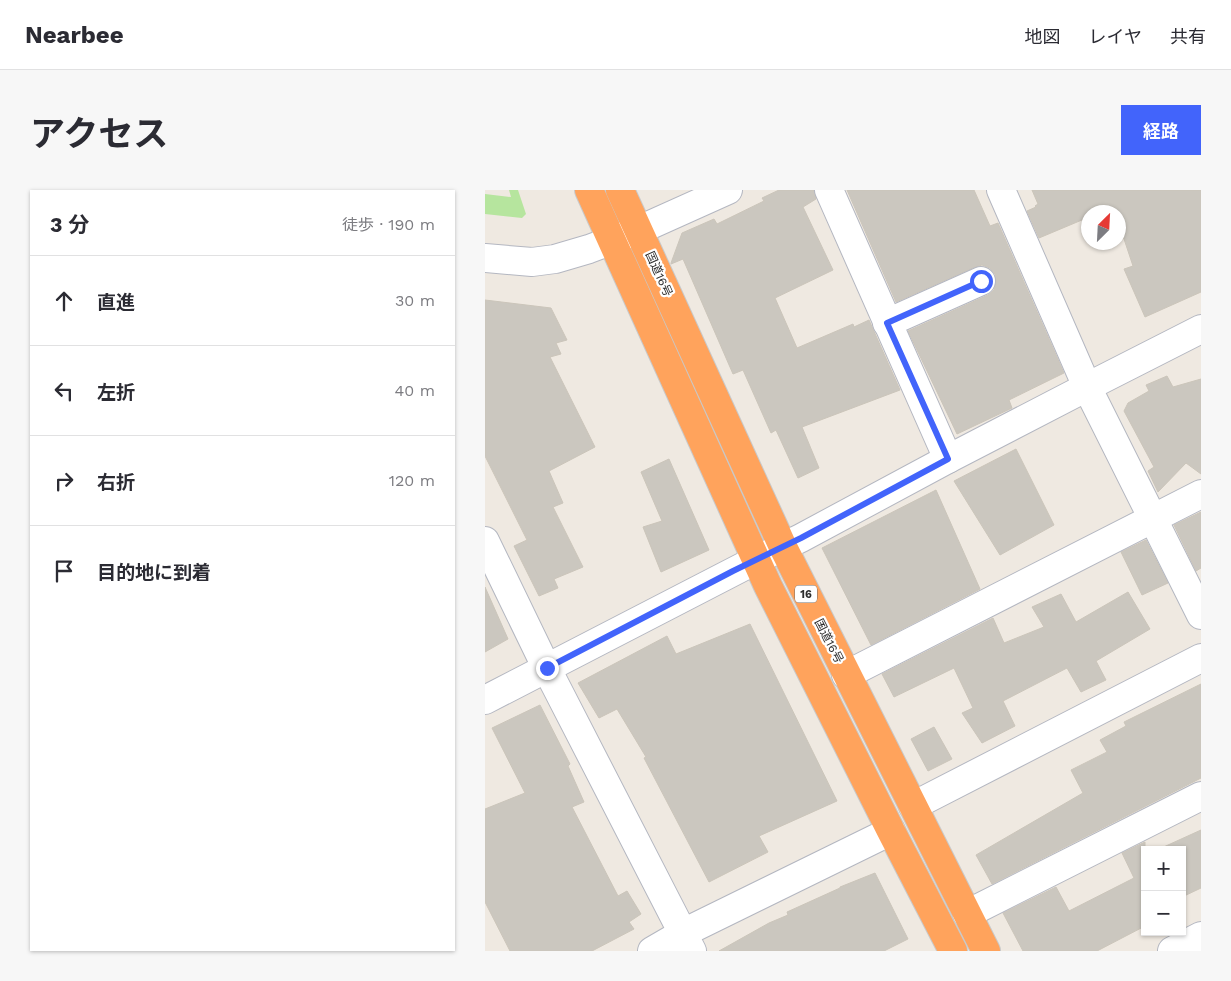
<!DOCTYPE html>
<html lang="ja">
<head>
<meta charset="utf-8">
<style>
  body { margin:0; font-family:"Work Sans","Noto Sans JP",sans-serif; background:#f7f7f7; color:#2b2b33 }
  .controls { position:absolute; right:15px; bottom:15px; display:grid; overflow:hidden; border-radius:0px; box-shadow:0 1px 4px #0004 }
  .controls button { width:45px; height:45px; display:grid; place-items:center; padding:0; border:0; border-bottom:1px solid #e1e1e2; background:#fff; color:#2b2b33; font:25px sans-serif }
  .compass { position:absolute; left:596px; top:15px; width:45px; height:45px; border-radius:50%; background:#fff; box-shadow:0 1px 4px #0004; rotate:24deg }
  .stop { position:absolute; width:15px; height:15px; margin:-11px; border:4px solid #4264fb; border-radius:50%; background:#fff }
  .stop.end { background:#4264fb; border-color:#fff; box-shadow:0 1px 5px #0008 }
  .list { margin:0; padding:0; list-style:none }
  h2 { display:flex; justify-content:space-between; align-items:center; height:65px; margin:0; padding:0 20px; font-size:21px }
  h2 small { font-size:16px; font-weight:400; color:#7c7c81 }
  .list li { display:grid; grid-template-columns:32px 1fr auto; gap:15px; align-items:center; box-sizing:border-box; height:90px; padding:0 20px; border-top:1px solid #e1e1e2 }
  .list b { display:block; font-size:19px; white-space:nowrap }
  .list em { font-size:16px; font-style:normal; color:#7c7c81 }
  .icon { flex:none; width:28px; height:28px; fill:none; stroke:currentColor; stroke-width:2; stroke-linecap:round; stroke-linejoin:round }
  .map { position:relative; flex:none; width:716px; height:761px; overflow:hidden; border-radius:0px }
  header { display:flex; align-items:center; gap:30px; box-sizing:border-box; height:70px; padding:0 25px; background:#fff; border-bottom:1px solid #e1e1e2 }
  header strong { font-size:24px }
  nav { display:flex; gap:28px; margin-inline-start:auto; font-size:18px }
  .intro { display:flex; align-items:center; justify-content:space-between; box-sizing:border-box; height:120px; padding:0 30px }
  h1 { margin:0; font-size:35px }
  .button { padding:12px 22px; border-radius:0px; background:#4264fb; color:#fff; font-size:18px; font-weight:700 }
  main { display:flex; gap:30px; padding:0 30px }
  aside { flex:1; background:#fff; border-radius:0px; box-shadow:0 1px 4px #0004 }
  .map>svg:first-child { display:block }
  .green { fill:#b6e59e }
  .building { fill:#cbc7bf; stroke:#cbc5ba }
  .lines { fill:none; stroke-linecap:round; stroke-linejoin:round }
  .street-casing { stroke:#b4b7c1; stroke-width:30 }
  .secondary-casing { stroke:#b4b7c1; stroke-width:30 }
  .highway-casing { stroke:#c9c9c9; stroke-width:30 }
  .street { stroke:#fff; stroke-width:28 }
  .secondary { stroke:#fff; stroke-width:28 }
  .highway { stroke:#ffa35c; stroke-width:28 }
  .route { stroke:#4264fb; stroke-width:6 }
  .labels { text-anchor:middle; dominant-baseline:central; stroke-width:4.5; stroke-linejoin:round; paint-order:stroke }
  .shield { fill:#fff; stroke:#6d6d6d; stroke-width:1 }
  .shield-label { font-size:11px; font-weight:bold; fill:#2e2e2e }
  .street-label { font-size:12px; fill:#2e2e2e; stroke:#fff }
</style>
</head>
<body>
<header>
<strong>Nearbee</strong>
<nav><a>地図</a><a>レイヤ</a><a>共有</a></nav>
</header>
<div class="intro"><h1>アクセス</h1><a class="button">経路</a></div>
<main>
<aside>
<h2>3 分<small>徒歩 · 190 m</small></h2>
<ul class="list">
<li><svg class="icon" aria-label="ahead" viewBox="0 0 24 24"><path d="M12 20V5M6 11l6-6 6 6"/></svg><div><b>直進</b></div><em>30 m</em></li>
<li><svg class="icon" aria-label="left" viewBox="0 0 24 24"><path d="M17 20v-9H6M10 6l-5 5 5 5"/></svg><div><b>左折</b></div><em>40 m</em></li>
<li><svg class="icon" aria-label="right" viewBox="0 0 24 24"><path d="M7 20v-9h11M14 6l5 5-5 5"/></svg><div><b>右折</b></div><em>120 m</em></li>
<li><svg class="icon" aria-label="arrive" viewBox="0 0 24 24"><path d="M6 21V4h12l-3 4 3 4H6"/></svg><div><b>目的地に到着</b></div></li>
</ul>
</aside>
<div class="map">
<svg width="716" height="761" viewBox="0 0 716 761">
  <rect width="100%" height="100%" fill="#efe9e1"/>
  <polygon class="green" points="24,0 33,0 41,24 37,28 0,24 0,4 26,7"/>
  <g class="building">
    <polygon points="294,0 329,0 331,9 318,17 348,80 290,108 312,158 368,134 369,137 384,130 415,200 317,237 334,278 313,288 291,240 286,243 258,180 248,184 198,69 186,74 186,73 197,43 229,29 232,34 279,11 277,8"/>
    <polygon points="362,0 489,0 505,36 513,33 579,183 524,210 527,218 472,244 423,141 503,105 509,100 511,93 510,84 505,78 497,75 490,77 411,112"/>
    <polygon points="547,0 716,0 716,102 660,127 639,79 648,76 634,34 634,22 630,22 628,17 614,22 604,22 604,27 554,48 542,21 551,17 550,16 553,14"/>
    <polygon points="0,110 66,118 82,150 71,153 76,164 65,167 110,257 64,281 78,313 68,317 98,377 69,389 73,398 54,406 29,356 42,350 0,266"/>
    <polygon points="682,186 688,197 716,189 716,284 701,273 673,302 663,281 669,277 639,221 643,213 664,201 661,195"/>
    <polygon points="531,259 569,335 515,365 469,291"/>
    <polygon points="184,269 224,360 176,382 158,337 177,331 156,282"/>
    <polygon points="451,300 495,399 386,455 337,358"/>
    <polygon points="716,322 716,378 711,381 689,335"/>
    <polygon points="661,350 683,393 657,405 636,362"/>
    <polygon points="0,397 23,449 0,462"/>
    <polygon points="643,402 665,439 611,471 621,490 596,502 582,478 518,511 530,536 497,553 477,523 488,518 469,478 409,507 397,484 508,428 519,453 559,437 547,417 576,404 591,432"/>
    <polygon points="265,434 352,611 274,646 283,662 224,692 159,568 161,567 132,519 114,528 93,493 182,446 191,464"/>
    <polygon points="716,494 716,588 507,694 491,665 598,603 586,580 622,562 615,550 641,536 639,532"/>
    <polygon points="55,515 85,574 83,576 99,612 87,617 133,706 142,701 156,724 144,732 149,739 107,761 25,761 0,712 0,619 40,603 7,538"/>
    <polygon points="449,537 467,569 443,581 426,549"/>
    <polygon points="716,640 716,698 697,707 697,660 672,660"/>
    <polygon points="660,652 660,736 612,761 538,761 518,723 571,697 584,721 649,688 637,663"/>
    <polygon points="390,683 423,749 399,761 234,761 284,733 303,725 302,722 355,698 355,697"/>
  </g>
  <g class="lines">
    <g class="street-casing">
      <g id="street">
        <polyline points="344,0 463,269"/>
        <polyline points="516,0 602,197 716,425"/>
        <polyline points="402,133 496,91"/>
        <polyline points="602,197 716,139"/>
        <polyline points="0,351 62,479 207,761"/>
        <polyline points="361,485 716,304"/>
        <polyline points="0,510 271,370"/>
        <polyline points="428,616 716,468"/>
        <polyline points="482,724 716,606"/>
        <polyline points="167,761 198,743 406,641"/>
        <polyline points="687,761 716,746"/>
      </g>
    </g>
    <g class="secondary-casing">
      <g id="secondary">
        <polyline points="0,68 47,72 70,69 104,59 154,40 243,0"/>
        <polyline points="271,370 316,348 463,269 602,197"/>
      </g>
    </g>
    <g class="highway-casing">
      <g id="highway">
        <polyline points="104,0 283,396 406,641 468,761"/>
        <polyline points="135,0 298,357 501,761"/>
      </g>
    </g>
    <use href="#street" class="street"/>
    <use href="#secondary" class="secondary"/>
    <use href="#highway" class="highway"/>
  </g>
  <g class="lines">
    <polyline class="route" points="62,478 248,381 316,348 463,269 402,133 496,91"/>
  </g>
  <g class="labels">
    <rect class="shield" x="310" y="395.5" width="22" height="17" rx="4"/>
    <g class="shield-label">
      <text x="321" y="404">16</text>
    </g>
    <g class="street-label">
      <text transform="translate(174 84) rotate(66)">国道16号</text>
      <text transform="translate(344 451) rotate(63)">国道16号</text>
    </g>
  </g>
</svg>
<div class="controls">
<button>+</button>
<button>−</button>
</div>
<svg class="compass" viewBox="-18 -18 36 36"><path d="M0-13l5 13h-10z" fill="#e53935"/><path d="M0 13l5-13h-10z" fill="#7c7c81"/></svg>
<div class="stop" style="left:496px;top:91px"></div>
<div class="stop end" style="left:62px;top:478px"></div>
</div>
</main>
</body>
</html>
